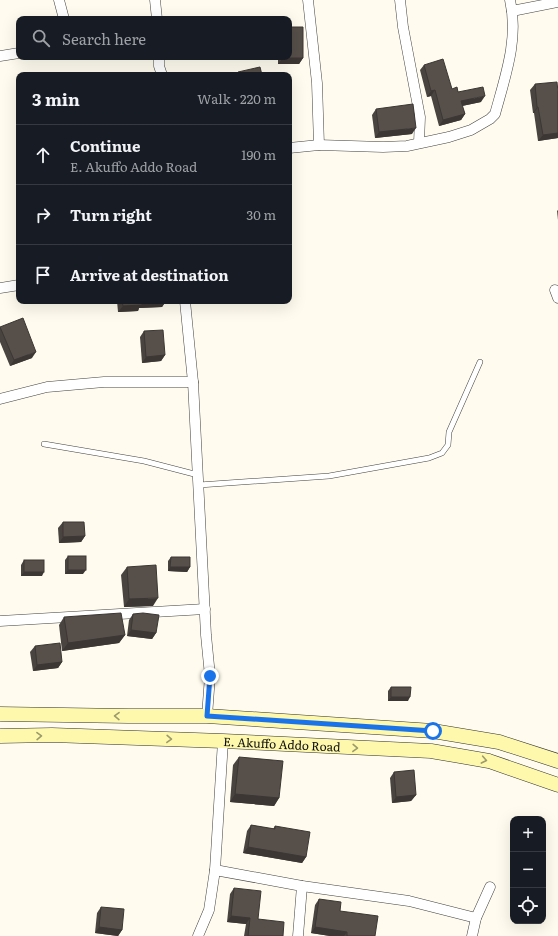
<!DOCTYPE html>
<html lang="en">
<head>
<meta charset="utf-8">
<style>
  body { margin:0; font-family:Literata,serif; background:#20242c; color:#f1f3f6 }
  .controls { position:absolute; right:12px; bottom:12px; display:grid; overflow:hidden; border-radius:8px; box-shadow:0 4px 16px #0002 }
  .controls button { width:36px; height:36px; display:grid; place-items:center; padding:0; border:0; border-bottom:1px solid #363941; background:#171b24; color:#f1f3f6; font:20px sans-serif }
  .stop { position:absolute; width:12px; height:12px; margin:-9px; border:3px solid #1a73e8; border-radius:50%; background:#fff }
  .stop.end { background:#1a73e8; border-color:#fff; box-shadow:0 1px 4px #0008 }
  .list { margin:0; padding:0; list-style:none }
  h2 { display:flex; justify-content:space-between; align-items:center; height:52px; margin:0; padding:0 16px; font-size:17px }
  h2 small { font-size:13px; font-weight:400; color:#9ea1a6 }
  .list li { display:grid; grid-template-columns:26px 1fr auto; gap:12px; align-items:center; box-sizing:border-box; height:60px; padding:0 16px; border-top:1px solid #363941 }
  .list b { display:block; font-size:15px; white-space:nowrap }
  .list p { margin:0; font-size:13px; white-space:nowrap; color:#9ea1a6 }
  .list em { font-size:13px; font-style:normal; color:#9ea1a6 }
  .icon { flex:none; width:22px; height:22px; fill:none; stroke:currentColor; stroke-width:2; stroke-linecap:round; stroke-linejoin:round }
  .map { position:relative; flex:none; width:558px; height:936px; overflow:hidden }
  .search { position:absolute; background:#171b24; box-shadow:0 4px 16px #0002; left:16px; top:16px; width:276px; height:44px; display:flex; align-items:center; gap:10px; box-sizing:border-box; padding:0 14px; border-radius:8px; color:#9ea1a6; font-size:15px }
  .panel { position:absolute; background:#171b24; box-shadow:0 4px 16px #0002; left:16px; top:72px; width:276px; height:232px; border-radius:8px }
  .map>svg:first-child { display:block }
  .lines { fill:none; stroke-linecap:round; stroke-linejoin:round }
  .service-casing { stroke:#414141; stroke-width:6 }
  .minor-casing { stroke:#414141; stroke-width:11 }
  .secondary-casing { stroke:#303030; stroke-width:15 }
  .service { stroke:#fff; stroke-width:5 }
  .minor { stroke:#fff; stroke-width:10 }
  .secondary { stroke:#fdf8ab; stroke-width:14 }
  .wall { fill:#4a4440 }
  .shaded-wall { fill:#3c3734 }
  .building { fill:#564f4a; stroke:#3c3734 }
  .oneway { stroke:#9d9a6c }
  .route { stroke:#1a73e8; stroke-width:5 }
  .labels { text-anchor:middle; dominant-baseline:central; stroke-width:4; stroke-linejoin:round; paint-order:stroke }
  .street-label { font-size:12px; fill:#0e0e0e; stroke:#fff }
</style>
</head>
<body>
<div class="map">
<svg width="558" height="936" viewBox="0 0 558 936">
  <rect width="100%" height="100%" fill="#fffcef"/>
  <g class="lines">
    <g class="service-casing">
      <g id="service">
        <polyline points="44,444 144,461 198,475"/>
        <polyline points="199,485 329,476 429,458 442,453 448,445 449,432 480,362"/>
      </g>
    </g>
    <g class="minor-casing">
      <g id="minor">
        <polyline points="59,0 64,19"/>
        <polyline points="155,0 157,19"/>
        <polyline points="308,0 317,83 319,145"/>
        <polyline points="400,0 403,27 420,117 419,143"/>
        <polyline points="512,11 558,2"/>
        <polyline points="0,56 19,53"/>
        <polyline points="159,57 159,66 162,75"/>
        <path d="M289,148l30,-3 64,2 24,-1 42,-9 22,-7 19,-11 5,-5c10,-37 24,-75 15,-114"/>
        <polyline points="0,288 19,285"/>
        <polyline points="555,290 558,298"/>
        <polyline points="185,301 193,382 206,635 210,676 207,716"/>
        <polyline points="0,399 47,387 104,382 193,382"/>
        <polyline points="0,621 205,609"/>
        <polyline points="215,870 302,886 409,901 476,918"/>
        <polyline points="198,936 209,910 215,870 223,741"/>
        <polyline points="298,936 302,886"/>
        <polyline points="472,936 476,918 490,887"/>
      </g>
    </g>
    <g class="secondary-casing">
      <g id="secondary">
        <polyline points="0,714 128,716 207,716 433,731 499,742 558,761"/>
        <path id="s1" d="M0,736l52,-1 171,6 208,10 58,10 69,24"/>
      </g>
    </g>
    <use href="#service" class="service"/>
    <use href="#minor" class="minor"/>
    <use href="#secondary" class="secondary"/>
  </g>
  <g class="wall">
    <polygon points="278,57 289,57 303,58 299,64 278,64"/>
    <polygon points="424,65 452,89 481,102 462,106 465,114 461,120 439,126 431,96 427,97 420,70"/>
    <polygon points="535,84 558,92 558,138 538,141 534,113 533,113 530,90"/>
    <polygon points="376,109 412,134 375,138 372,115"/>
    <polygon points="558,210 558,220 557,211"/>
    <polygon points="117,301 166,301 162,307 139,308 138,311 118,312"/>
    <polygon points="0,327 32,358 10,366 0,342"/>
    <polygon points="144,331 165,355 161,361 142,363 140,337"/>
    <polygon points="63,522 85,536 81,542 59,543 58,528"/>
    <polygon points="68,556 83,574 65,574 65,560"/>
    <polygon points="171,557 190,567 187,572 168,571 168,561"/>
    <polygon points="24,560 42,576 21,576 21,565"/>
    <polygon points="127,567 153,606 124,607 121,575"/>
    <polygon points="133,614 156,633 152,639 127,636 129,620"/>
    <polygon points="64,617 125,635 119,643 62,651 59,625"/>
    <polygon points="35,646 62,662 58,668 33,671 30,652"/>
    <polygon points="391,687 408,701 388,701 388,691"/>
    <polygon points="239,757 279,798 274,806 230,802 233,765"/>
    <polygon points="394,772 416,795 411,801 392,803 390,778"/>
    <polygon points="251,825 273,829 275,826 306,857 302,863 243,853 247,831"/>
    <polygon points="234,888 258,919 283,936 244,936 246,924 227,922 230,894"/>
    <polygon points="319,899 340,911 375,936 330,936 311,933 315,905"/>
    <polygon points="101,907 122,930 118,936 95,933 97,913"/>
  </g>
  <g class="shaded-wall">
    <polygon points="283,58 303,58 299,64 278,64"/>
    <polygon points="435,90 431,96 427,97 431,91"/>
    <polygon points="485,96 481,102 457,107 461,101"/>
    <polygon points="537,107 538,107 534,113 533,113"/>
    <polygon points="465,114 461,120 439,126 443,120"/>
    <polygon points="416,128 412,134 375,138 379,132"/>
    <polygon points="558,133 558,138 538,141 543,135"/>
    <polygon points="162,301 166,301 162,307 139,308 138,311 118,312 123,306 142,302"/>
    <polygon points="36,352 32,358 10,366 14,360"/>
    <polygon points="165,355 161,361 142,363 146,357"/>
    <polygon points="85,536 81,542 59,543 63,537"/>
    <polygon points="170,567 190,567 187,572 168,571"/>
    <polygon points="68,570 86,570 83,574 65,574"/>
    <polygon points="24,572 44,572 42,576 21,576"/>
    <polygon points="158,598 153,606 124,607 129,599"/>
    <polygon points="131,630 156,633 152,639 127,636"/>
    <polygon points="125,635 119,643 62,651 68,643"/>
    <polygon points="62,662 58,668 33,671 37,665"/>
    <polygon points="391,697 410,697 408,701 388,701"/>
    <polygon points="235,794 279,798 274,806 230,802"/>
    <polygon points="416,795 411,801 392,803 396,797"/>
    <polygon points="248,847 306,857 302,863 243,853"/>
    <polygon points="231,916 250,918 246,924 227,922"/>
    <polygon points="99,927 122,930 118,936 95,933"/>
    <polygon points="315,927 347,932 344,936 330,936 311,933"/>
  </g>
  <g class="building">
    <polygon points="289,27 303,27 303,58 283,58 283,57 289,57"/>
    <polygon points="443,59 452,89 457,87 458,92 483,87 485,96 461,101 465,114 443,120 435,90 431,91 424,65"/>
    <polygon points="260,67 262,75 239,75 238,72"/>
    <polygon points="557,82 558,92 558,133 543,135 538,107 537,107 535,84"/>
    <polygon points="413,104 416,128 379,132 376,109"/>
    <polygon points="122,301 162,301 142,302 142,305 123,306"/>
    <polygon points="23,318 36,352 14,360 0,327"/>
    <polygon points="163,330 165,355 146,357 144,331"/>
    <polygon points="63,522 84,522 85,536 63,537"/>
    <rect x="68" y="556" width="18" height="14"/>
    <polygon points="171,557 190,557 190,567 170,567"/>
    <rect x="24" y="560" width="20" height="12"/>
    <polygon points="156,565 158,598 129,599 127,567"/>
    <polygon points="121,613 125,635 68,643 64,617"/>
    <polygon points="143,613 159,615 156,633 131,630 133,614"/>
    <polygon points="60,643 62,662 37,665 35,646"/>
    <polygon points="391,687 411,687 410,697 391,697"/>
    <polygon points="239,757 283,761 279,798 235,794"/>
    <polygon points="414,770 416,795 396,797 394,772"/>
    <polygon points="251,825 275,829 275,826 310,832 306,857 248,847"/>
    <polygon points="234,888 261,891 258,919 284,922 283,936 248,936 250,918 231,916"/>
    <polygon points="319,899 341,902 340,911 378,916 375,936 347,936 347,932 315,927"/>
    <polygon points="101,907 124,909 122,930 99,927"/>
  </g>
  <defs><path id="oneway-chevron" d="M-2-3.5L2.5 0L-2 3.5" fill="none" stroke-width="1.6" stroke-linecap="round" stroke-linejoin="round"/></defs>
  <g class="oneway">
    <use href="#oneway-chevron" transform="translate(117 716) rotate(-179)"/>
    <use href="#oneway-chevron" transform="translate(39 736) rotate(-1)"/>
    <use href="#oneway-chevron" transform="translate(169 739) rotate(2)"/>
    <use href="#oneway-chevron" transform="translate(355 748) rotate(2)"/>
    <use href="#oneway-chevron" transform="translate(484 760) rotate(11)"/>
  </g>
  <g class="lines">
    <polyline class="route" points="210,676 207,716 433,731"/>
  </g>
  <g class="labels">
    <g class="street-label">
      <text stroke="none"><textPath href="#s1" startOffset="282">E. Akuffo Addo Road</textPath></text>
    </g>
  </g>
</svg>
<div class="controls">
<button>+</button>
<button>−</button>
<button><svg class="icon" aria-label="locate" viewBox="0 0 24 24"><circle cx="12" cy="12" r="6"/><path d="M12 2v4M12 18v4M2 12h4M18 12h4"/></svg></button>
</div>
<div class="stop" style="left:433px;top:731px"></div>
<div class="stop end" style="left:210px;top:676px"></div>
<div class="search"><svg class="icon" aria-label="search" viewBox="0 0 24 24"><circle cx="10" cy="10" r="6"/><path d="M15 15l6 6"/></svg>Search here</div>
<section class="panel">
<h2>3 min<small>Walk · 220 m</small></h2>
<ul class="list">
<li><svg class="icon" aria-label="ahead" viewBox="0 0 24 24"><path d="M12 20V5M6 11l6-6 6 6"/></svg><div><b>Continue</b><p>E. Akuffo Addo Road</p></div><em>190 m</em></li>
<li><svg class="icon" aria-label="right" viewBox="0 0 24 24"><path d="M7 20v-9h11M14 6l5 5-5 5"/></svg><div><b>Turn right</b></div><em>30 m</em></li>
<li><svg class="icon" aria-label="arrive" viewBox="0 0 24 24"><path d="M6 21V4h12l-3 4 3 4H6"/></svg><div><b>Arrive at destination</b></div></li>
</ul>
</section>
</div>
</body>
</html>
